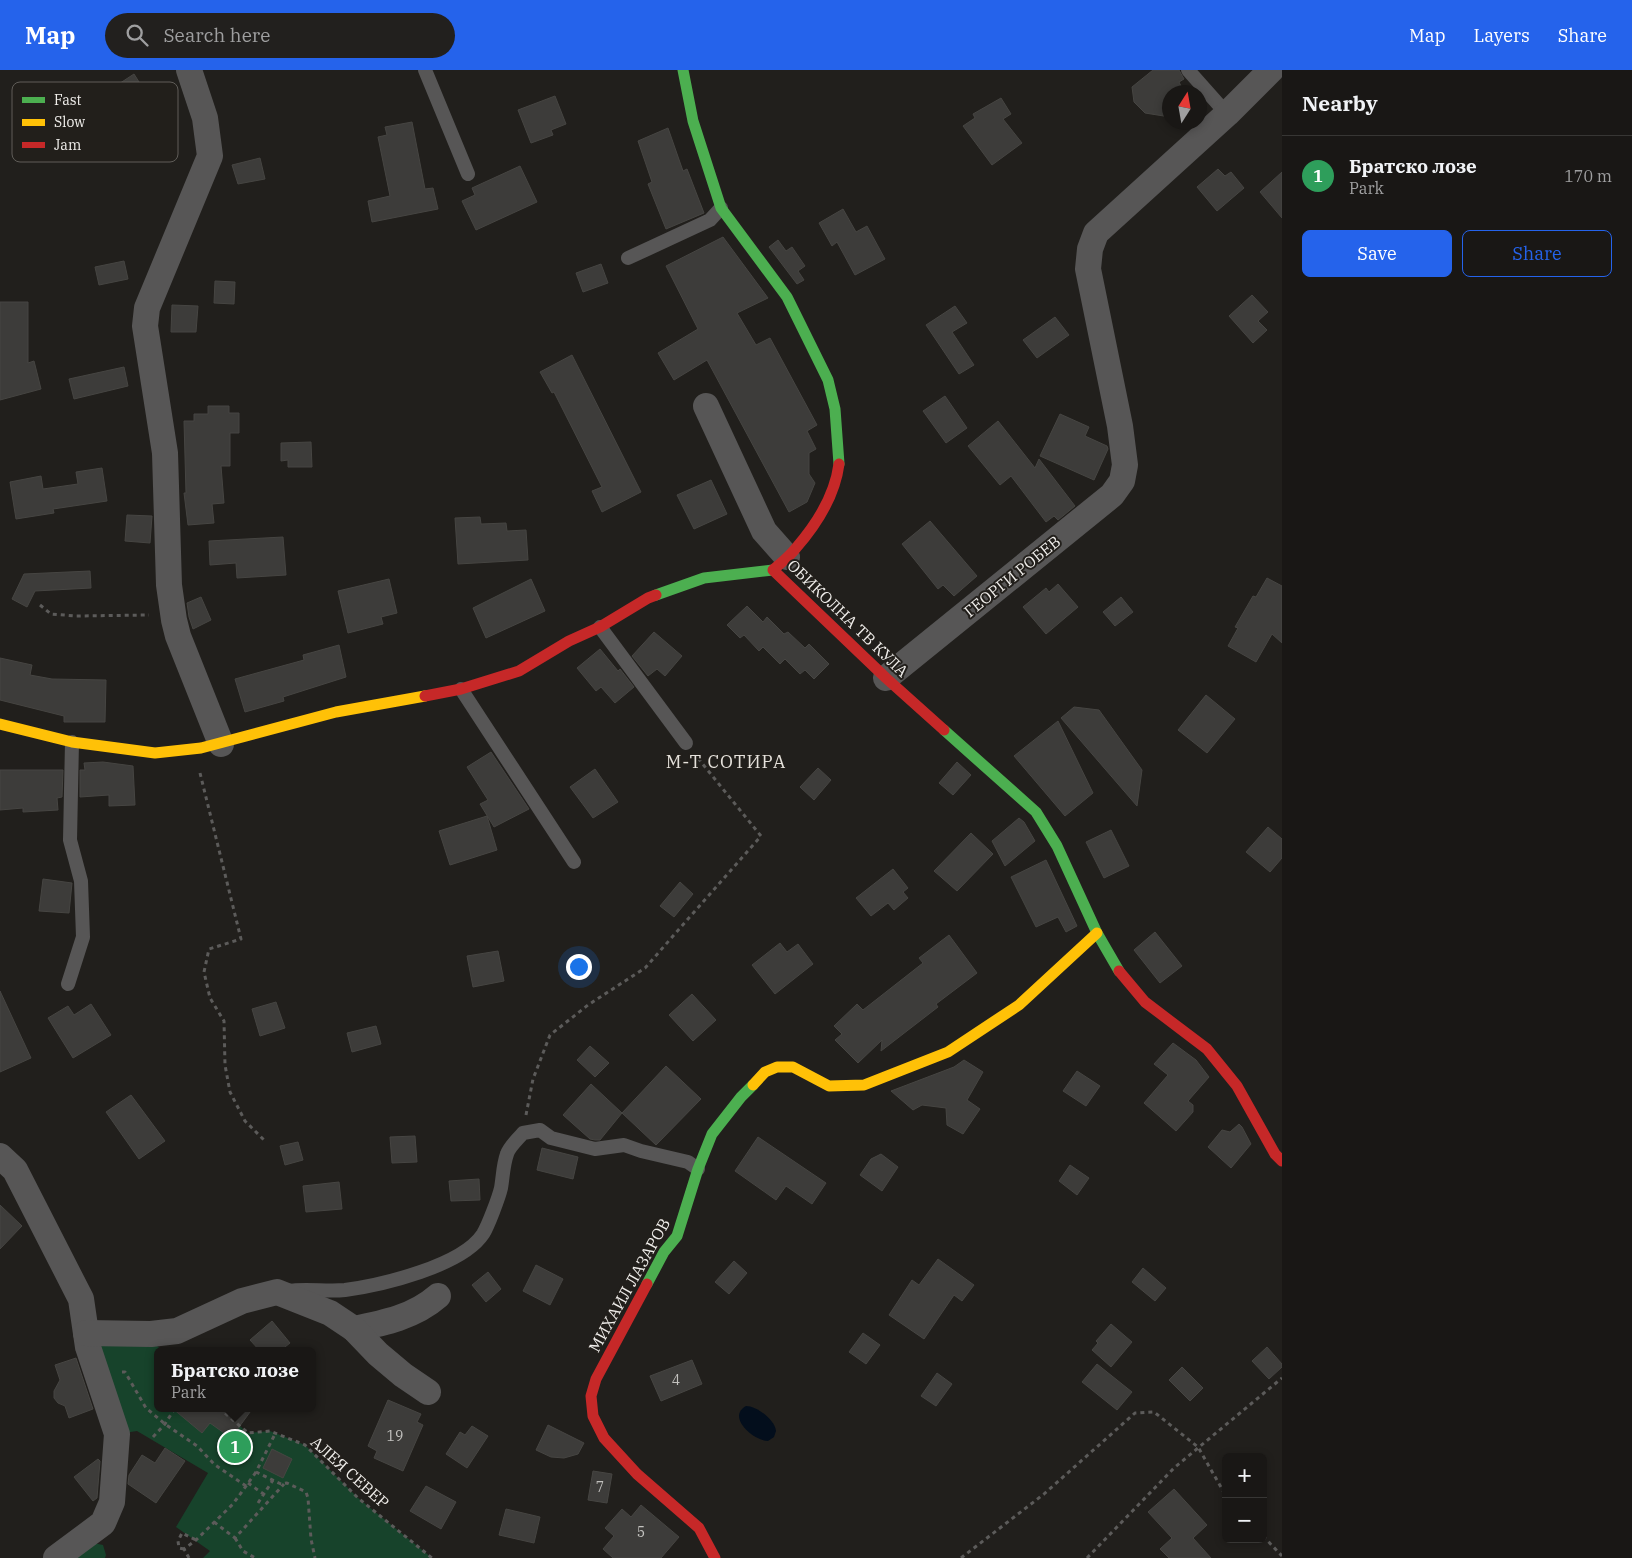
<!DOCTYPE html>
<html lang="en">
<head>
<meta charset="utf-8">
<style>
  body { margin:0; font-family:"IBM Plex Serif",serif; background:#22201e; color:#f1f3f6 }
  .controls { position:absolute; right:15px; bottom:15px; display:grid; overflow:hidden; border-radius:8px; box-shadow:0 2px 8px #0003 }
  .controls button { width:45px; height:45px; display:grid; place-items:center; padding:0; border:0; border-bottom:1px solid #373634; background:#191715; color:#f1f3f6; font:25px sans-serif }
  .compass { position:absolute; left:1162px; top:15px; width:45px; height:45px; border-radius:50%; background:#191715; box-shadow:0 2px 8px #0003; rotate:11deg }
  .you { position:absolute; left:578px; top:896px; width:18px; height:18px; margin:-12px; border:4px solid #fff; border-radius:50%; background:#1a73e8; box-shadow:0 0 0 8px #1a73e833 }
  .badge { display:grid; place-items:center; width:32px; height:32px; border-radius:50%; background:#2563eb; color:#fff; font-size:16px; font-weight:700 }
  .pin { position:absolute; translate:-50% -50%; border:2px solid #fff; box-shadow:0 1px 5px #0006 }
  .popup { position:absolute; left:154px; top:1277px; width:162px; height:65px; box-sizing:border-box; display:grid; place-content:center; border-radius:8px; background:#191715; filter:drop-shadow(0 1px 4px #0005); font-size:16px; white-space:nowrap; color:#9f9fa0 }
  .popup b { font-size:19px; color:#f1f3f6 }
  .popup::after { content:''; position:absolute; left:50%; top:100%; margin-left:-10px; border:10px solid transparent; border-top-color:#191715 }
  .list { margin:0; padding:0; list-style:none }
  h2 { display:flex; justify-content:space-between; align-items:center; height:65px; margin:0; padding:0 20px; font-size:21px }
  h2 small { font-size:16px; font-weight:400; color:#9f9fa0 }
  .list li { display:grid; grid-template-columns:32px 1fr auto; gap:15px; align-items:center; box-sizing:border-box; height:80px; padding:0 20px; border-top:1px solid #373634 }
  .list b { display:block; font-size:19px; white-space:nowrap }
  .list p { margin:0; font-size:16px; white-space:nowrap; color:#9f9fa0 }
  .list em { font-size:16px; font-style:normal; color:#9f9fa0 }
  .actions { display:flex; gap:10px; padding:15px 20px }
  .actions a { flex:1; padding:11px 0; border:1px solid #2563eb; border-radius:8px; text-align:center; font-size:18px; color:#2563eb }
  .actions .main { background:#2563eb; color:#fff }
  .icon { flex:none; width:28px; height:28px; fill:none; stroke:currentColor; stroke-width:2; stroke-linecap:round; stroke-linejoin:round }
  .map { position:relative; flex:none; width:1282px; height:1488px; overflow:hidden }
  header { display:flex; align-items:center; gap:30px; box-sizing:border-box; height:70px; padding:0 25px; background:#2563eb; color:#fff }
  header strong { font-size:24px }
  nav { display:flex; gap:28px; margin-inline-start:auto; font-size:18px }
  .search { width:350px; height:45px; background:#22201e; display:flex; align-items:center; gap:12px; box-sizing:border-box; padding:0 18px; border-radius:28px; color:#9f9fa0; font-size:19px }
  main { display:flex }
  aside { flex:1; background:#191715 }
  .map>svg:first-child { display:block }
  .green { fill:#17432b }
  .water { fill:#030e1c }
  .building { fill:#3d3c3a; stroke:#464542 }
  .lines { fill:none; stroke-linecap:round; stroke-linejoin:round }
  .path { stroke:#5c5b5a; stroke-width:3; stroke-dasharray:4 4; stroke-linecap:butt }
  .lane { stroke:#575656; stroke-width:14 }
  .street { stroke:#575656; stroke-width:26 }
  .fast { stroke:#4caf50; stroke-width:11 }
  .slow { stroke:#ffc107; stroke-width:11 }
  .jam { stroke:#c62828; stroke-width:11 }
  .labels { text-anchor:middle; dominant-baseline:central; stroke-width:4; stroke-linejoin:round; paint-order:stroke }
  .number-label { font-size:14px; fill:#c3c2bf }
  .street-label { font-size:16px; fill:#f0eeeb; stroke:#221f1b }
  .neighbourhood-label { font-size:18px; letter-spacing:1px; fill:#e6e2dc; stroke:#221f1b }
  .key { fill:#221f1b; stroke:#605d59; stroke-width:1 }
  .key-label { font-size:14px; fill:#f0eeeb }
</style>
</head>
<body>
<header>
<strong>Map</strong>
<div class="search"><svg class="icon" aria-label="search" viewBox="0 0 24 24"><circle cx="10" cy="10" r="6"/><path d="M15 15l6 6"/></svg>Search here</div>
<nav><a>Map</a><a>Layers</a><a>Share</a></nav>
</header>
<main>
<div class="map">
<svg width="1282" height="1488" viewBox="0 0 1282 1488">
  <rect width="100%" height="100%" fill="#211f1c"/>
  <g class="green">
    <polygon points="147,1269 164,1281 158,1281 158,1338 219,1338 248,1363 270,1361 305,1375 358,1428 432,1488 203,1488 210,1481 176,1457 208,1403 137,1361 117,1364 88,1277"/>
    <polygon points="84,1471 103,1475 106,1485 105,1488 61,1488"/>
  </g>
  <path class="water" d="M746,1336c11,0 29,14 30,25l-2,6 -6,4c-14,0 -42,-24 -22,-35z"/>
  <g class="building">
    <polygon points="1153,0 1179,0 1184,9 1179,12 1184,22 1170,22 1170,47 1145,43 1134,32 1132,17"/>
    <polygon points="134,4 156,39 133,54 111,19"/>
    <polygon points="555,26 566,54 551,60 553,65 531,73 518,40"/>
    <polygon points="1001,28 1011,44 1003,49 1022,73 992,95 963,56 975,48 973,44"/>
    <polygon points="412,52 425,119 433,118 438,139 372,152 368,131 390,126 378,67 387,65 385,57"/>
    <polygon points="668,58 683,101 687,99 704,143 666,159 648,114 652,112 638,71"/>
    <polygon points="260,88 265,109 238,114 232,95"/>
    <polygon points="520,96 537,132 476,160 462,131 475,125 472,118"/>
    <polygon points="1218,99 1225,106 1231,102 1244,118 1217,141 1197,117"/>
    <polygon points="1282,102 1282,148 1260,122"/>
    <polygon points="843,139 856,162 867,156 885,189 855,205 837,172 832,176 819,153"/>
    <polygon points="723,167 768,228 737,243 756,275 770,268 817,355 807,361 816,379 809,383 809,404 815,413 807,432 789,442 707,290 674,310 658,283 698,259 666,196"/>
    <polygon points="778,170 786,181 792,177 805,196 798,201 804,210 797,214 769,177"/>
    <polygon points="124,191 128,209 99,215 95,197"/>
    <polygon points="601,194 608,213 583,222 576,203"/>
    <polygon points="215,211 235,212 234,234 214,233"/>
    <polygon points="1252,225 1268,242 1258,251 1267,260 1253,273 1229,246"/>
    <polygon points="0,232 28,232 28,293 34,291 41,319 0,330"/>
    <polygon points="172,235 198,236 196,262 171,262"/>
    <polygon points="955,236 967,253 952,262 974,295 959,304 926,255"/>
    <polygon points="1055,247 1069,265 1037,288 1023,270"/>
    <polygon points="572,285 641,422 602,442 592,421 602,417 554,322 552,323 540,302"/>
    <polygon points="124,297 128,316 74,329 69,309"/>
    <polygon points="945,326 967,358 946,373 923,341"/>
    <polygon points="208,336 229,336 229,343 239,343 239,363 230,363 230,396 221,396 224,433 212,434 214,453 188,455 184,423 186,423 184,351 194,351 194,344 208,344"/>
    <polygon points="1060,344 1089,357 1085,366 1107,376 1108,379 1094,410 1040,386"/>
    <polygon points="998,351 1035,398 1039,389 1075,436 1058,450 1054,446 1046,452 1011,406 1000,415 968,376"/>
    <polygon points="311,372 312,397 288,397 288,390 281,391 281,373"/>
    <polygon points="102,398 107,431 53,439 54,443 16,449 10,412 41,406 43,419 78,414 76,402"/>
    <polygon points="711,410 727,444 694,459 677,425"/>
    <polygon points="127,445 152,446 150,473 125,471"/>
    <polygon points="480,447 481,454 506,453 507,461 526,460 528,490 458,494 455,448"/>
    <polygon points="930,451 977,506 954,526 943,515 938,519 902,474"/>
    <polygon points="283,467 286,505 237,508 236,493 210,495 209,471"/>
    <polygon points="90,501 91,518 35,521 27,537 12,529 24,504"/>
    <polygon points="1267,508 1282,516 1282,573 1272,564 1256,592 1228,576 1238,558 1235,557 1253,526 1256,527"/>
    <polygon points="389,509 397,543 381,547 383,554 348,563 338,521"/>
    <polygon points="531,509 545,541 486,568 473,538"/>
    <polygon points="1058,514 1078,537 1046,564 1023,537 1046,518 1049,522"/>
    <polygon points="201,527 211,550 193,559 189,547 187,533"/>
    <polygon points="1121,527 1133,542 1115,556 1103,542"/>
    <polygon points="747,536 763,552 767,547 784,564 788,562 805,578 809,574 829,594 814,609 805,600 800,604 785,589 780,594 763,577 759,581 744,565 740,568 727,555"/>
    <polygon points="654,562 682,586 665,606 657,599 648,606 632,586"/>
    <polygon points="339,575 346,607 283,627 284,631 245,642 235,609 304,590 303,585"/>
    <polygon points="600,579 618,601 620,599 634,617 615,633 601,617 596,621 577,598"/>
    <polygon points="0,588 32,595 30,605 52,609 106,610 105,652 64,652 64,646 0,630"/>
    <polygon points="1206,625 1235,649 1207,683 1178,660"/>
    <polygon points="1074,637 1099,640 1142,700 1137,736 1061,648"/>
    <polygon points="1058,651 1093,723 1065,746 1014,686"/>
    <polygon points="491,682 529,739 494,757 480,734 488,730 467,697"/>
    <polygon points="103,692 133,696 135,735 109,736 109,725 80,727 80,700 85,700 84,693"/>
    <polygon points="957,692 971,705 953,725 939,713"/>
    <polygon points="818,698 831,710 814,730 800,717"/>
    <polygon points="595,699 618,732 593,748 570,717"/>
    <polygon points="0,700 63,700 62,727 57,728 58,740 23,742 23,738 0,740"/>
    <polygon points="487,746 497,780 450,795 439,761"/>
    <polygon points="1019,748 1024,752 1035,771 1005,796 992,771"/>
    <polygon points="1268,757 1282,769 1282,788 1270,802 1246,782"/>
    <polygon points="1111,760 1129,796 1104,808 1086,772"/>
    <polygon points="971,763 993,784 957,821 934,801"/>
    <polygon points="1046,790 1077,856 1066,862 1058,847 1036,857 1011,807"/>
    <polygon points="893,799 908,818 903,822 908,828 894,840 888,833 871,846 856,828"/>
    <polygon points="43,809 72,813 69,843 39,841"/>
    <polygon points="680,812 693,824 674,847 660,836"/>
    <polygon points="1155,862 1182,896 1160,913 1134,880"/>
    <polygon points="949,865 977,903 936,934 938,937 881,981 882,970 858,993 835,970 842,964 834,956 857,934 863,940 923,893 919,888"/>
    <polygon points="780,873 787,882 798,874 813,894 775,924 752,895"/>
    <polygon points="498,881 504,911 473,917 467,886"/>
    <polygon points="0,921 31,988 0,1002"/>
    <polygon points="692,924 716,950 693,971 669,945"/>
    <polygon points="276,932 285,958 260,966 252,939"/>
    <polygon points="91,934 111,965 73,988 48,948 68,936 74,945"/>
    <polygon points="376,956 381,974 352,982 347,963"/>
    <polygon points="1173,973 1196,990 1209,1007 1188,1031 1193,1035 1193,1042 1176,1061 1144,1033 1168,1005 1154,994"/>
    <polygon points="590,976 609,993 595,1007 577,990"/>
    <polygon points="964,990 983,1002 967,1030 980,1039 963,1064 947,1055 946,1038 922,1035 913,1040 891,1021 954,997"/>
    <polygon points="666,996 701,1029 656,1075 622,1043"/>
    <polygon points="1077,1001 1100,1016 1086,1036 1063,1021"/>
    <polygon points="591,1014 622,1043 600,1070 595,1070 590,1069 563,1045"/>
    <polygon points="131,1025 165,1071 139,1089 106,1042"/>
    <polygon points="1239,1054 1242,1057 1251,1074 1231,1098 1208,1077 1222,1060 1230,1062"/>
    <polygon points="415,1066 417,1092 392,1093 390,1067"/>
    <polygon points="758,1067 826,1113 812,1134 786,1116 776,1130 735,1101"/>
    <polygon points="298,1072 303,1090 285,1095 280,1076"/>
    <polygon points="542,1078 578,1087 573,1109 537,1100"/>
    <polygon points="881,1084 898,1097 882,1121 860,1105 871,1089"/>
    <polygon points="1070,1095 1089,1108 1077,1125 1059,1111"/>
    <polygon points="479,1109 480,1130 451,1131 449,1111"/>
    <polygon points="339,1112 342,1139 306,1142 303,1116"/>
    <polygon points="0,1135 22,1156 0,1179"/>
    <polygon points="938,1189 974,1215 962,1231 954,1225 924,1269 889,1245 912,1210 919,1215"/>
    <polygon points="734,1191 747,1203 729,1224 715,1212"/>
    <polygon points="536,1195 563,1209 550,1235 523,1221"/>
    <polygon points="1143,1198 1166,1218 1155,1231 1132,1212"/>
    <polygon points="488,1202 501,1219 486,1232 472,1215"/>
    <polygon points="272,1251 290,1273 280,1281 260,1281 250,1270"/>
    <polygon points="1111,1254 1132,1272 1111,1297 1092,1280 1098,1273 1096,1271"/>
    <polygon points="863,1263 880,1275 866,1294 849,1282"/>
    <polygon points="1267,1277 1282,1294 1282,1297 1269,1309 1252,1291"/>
    <polygon points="76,1288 93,1339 69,1348 65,1336 58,1333 54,1328 54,1321 60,1310 55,1295"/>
    <polygon points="692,1290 702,1314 661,1331 650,1306"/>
    <polygon points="1097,1294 1132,1322 1117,1340 1082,1312"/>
    <polygon points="1182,1297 1203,1318 1190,1331 1169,1310"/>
    <polygon points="937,1303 952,1314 936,1336 921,1326"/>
    <polygon points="388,1330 421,1344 417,1352 423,1355 403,1401 374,1388 377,1381 368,1376"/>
    <polygon points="172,1338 253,1338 231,1368 210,1353 202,1363"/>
    <polygon points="548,1355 584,1373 578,1384 564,1388 551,1387 536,1380"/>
    <polygon points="472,1356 488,1366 467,1398 446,1384 460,1362 465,1365"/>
    <polygon points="165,1378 185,1391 156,1433 128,1414 129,1405 142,1385 155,1393"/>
    <polygon points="272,1379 292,1389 283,1408 263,1398"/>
    <polygon points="98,1389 100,1391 97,1428 93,1431 74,1407"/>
    <polygon points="593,1401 612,1404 607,1433 588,1430"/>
    <polygon points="426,1416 456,1432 441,1459 410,1441"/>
    <polygon points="1174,1419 1207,1455 1193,1468 1211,1488 1169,1488 1160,1479 1172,1468 1148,1442"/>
    <polygon points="641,1435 679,1467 661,1488 613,1488 603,1479 614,1466 605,1458 622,1439 631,1447"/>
    <polygon points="506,1439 540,1447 534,1473 499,1465"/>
  </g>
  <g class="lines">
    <g class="path">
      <polyline points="40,535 51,544 76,546 149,545"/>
      <polyline points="200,703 241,869 209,879 204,902 210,928 224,951 225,995 230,1022 245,1051 264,1070"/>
      <polyline points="526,1045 533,1009 550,965 588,935 645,898 761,766 697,687"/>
      <polyline points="122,1302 125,1302 146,1338 165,1354 197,1376 215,1395 246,1416"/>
      <polyline points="219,1338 248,1363 270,1361 305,1375 358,1428 432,1488"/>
      <polyline points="274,1366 256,1402 281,1414 287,1413 306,1422 308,1428 311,1469 315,1488"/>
      <polyline points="153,1367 165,1354 175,1338"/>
      <polyline points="248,1413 265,1425"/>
      <polyline points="258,1433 273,1410"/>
      <polyline points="214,1452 235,1468 284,1414"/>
      <polyline points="1263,1466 1282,1486"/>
      <polyline points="235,1468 243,1481 255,1488"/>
      <polyline points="184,1479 179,1478 178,1471 182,1463 196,1470"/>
      <polyline points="189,1488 184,1479 196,1470 233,1434 256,1402"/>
      <polyline points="961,1488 1044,1424 1135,1343 1154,1342 1198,1377 1226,1426"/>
      <polyline points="1087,1488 1174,1398 1282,1308"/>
    </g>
    <g class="lane">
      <polyline points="425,0 468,104"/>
      <polyline points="1188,0 1227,44"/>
      <polyline points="628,188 710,150 721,138"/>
      <polyline points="600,557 686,673"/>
      <polyline points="461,619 574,792"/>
      <polyline points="68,914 83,867 81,811 70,770 72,672"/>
      <path d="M288,1221c19,-3 38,1 57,-1 37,-5 117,-24 138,-56 5,-8 16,-37 18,-46 2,-11 2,-23 6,-34 2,-7 11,-15 16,-21l17,-3 11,8 44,11 29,-4 17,6 47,11 10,7"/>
    </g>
    <g class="street">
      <polyline points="189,0 205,48 210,86 147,238 145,256 165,383 169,515 174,550 178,566 221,674"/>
      <polyline points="706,336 764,461 787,487"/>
      <polyline points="886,608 1112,425 1122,411 1125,395 1120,356 1088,199 1090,179 1096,163 1227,44 1271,0"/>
      <polyline points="0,1086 15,1100 81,1229 88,1277 117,1364 112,1432 103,1453 56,1488"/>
      <path d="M354,1259c30,-6 60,-12 84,-33"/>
      <polyline points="86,1263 151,1264 177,1261 242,1231 277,1222 330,1243 354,1259 378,1284 403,1305 428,1322"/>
    </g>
    <g class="fast">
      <polyline points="683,0 693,51 721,138 787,227 828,310 835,339 839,394"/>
      <polyline points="656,525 704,508 773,500"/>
      <polyline points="944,660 1036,742 1057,776 1097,863 1119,901"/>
      <polyline points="647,1214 664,1182 677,1166 698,1099 712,1064 741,1027 753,1015"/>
    </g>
    <g class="slow">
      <polyline points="0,654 72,672 155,683 201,678 336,642 425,626"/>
      <polyline points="753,1015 765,1002 777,997 793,997 829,1016 864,1015 948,982 1019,935 1097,863"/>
    </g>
    <g class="jam">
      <path d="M839,394c-4,31 -23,61 -43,84 -6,8 -15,15 -23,22l113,108 58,52"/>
      <polyline points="425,626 461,619 519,601 569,571 600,557 648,528 656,525"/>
      <polyline points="1119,901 1145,932 1207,979 1237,1016 1275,1084 1282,1091"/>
      <polyline points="647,1214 596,1309 591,1326 593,1346 604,1368 637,1404 699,1458 715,1488"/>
    </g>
  </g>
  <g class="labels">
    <g class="number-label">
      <text x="676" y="1310">4</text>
      <text x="395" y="1366">19</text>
      <text x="600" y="1417">7</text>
      <text x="641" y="1462">5</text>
    </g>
    <g class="street-label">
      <text transform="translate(1012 506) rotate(-39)">ГЕОРГИ РОБЕВ</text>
      <text transform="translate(848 548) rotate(44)">ОБИКОЛНА ТВ КУЛА</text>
      <text transform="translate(629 1215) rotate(-61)">МИХАИЛ ЛАЗАРОВ</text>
      <text transform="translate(350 1402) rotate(42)">АЛЕЯ СЕВЕР</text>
    </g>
    <g class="neighbourhood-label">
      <text x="726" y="691">М-Т СОТИРА</text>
    </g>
  </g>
  <rect x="12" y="12" width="166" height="80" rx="8" class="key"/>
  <rect x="22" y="27" width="23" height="6" fill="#4caf50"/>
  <rect x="22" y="49" width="23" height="7" fill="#ffc107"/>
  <rect x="22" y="72" width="23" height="6" fill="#c62828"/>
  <g class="key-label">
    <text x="54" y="35">Fast</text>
    <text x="54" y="57">Slow</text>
    <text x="54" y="80">Jam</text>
  </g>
</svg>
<div class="controls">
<button>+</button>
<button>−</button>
</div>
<svg class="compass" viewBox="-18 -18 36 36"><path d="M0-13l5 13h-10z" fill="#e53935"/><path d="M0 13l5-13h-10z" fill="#9f9fa0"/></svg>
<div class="you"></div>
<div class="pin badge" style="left:235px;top:1377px;background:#2e9e5b">1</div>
<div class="popup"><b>Братско лозе</b>Park</div>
</div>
<aside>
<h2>Nearby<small></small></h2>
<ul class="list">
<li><span class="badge" style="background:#2e9e5b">1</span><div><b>Братско лозе</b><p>Park</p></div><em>170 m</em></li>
</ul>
<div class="actions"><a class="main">Save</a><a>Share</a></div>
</aside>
</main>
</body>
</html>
